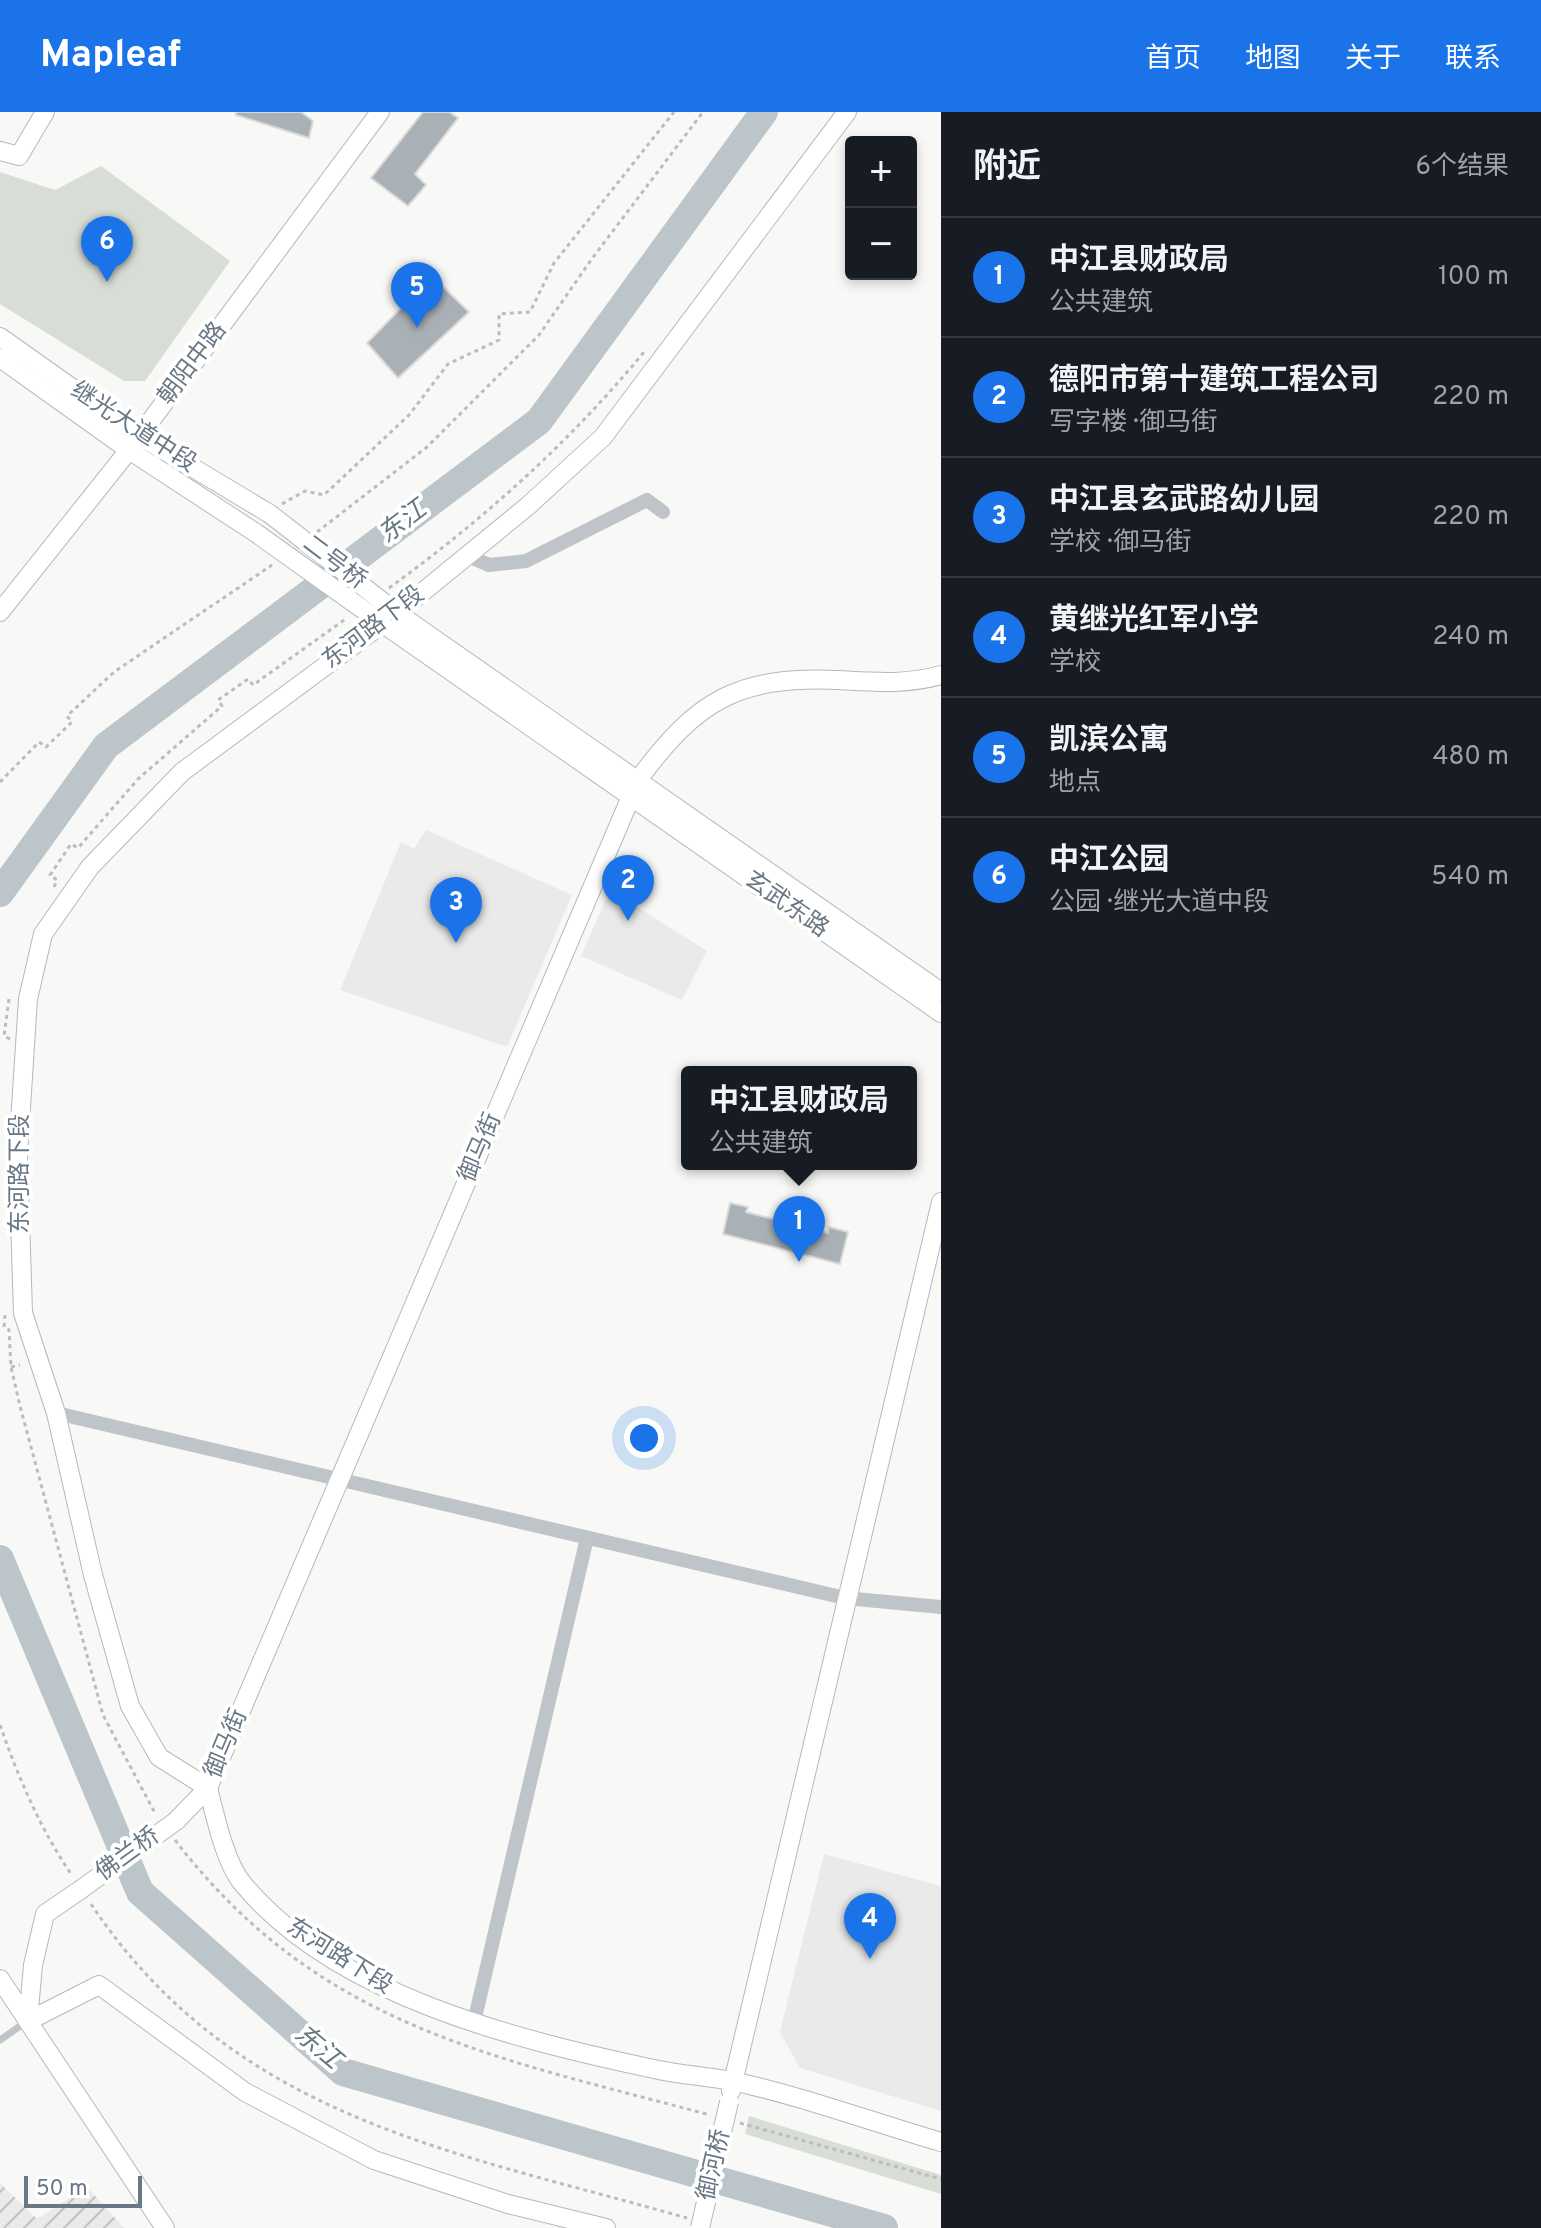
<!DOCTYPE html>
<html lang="zh">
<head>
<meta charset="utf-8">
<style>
  body { margin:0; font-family:Overpass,"Noto Sans SC",sans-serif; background:#242831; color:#f1f3f6 }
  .controls { position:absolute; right:24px; top:24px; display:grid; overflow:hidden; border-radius:8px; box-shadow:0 4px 12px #0003 }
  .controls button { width:72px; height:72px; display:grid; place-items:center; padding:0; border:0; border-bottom:2px solid #363941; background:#171b24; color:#f1f3f6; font:40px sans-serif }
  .scale { position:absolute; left:24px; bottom:20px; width:118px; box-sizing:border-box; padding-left:8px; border:4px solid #697886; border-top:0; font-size:22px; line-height:28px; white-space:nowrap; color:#697886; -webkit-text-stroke:6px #fff; paint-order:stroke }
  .you { position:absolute; left:644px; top:1326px; width:28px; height:28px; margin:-20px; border:6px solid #fff; border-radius:50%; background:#1a73e8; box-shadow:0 0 0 12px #1a73e833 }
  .badge { display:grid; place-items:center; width:52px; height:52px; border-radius:50%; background:#1a73e8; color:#fff; font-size:26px; font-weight:700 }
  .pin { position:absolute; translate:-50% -66px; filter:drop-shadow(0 2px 4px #0008) }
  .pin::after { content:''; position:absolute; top:42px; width:28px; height:24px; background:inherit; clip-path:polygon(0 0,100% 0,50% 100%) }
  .popup { position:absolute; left:681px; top:954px; width:236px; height:104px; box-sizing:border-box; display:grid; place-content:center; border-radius:8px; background:#171b24; filter:drop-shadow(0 2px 6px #0005); font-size:26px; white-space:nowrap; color:#9ea1a6 }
  .popup b { font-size:30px; color:#f1f3f6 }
  .popup::after { content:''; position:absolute; left:50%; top:100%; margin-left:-16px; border:16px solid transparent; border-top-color:#171b24 }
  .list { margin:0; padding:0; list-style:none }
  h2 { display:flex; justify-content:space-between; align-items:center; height:104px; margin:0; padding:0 32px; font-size:34px }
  h2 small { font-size:26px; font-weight:400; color:#9ea1a6 }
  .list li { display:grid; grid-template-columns:52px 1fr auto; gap:24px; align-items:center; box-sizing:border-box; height:120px; padding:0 32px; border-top:2px solid #363941 }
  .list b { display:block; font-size:30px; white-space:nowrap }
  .list p { margin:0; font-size:26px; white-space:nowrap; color:#9ea1a6 }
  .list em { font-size:26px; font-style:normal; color:#9ea1a6 }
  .map { position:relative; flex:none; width:941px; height:2116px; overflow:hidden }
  header { display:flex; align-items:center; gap:48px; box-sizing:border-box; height:112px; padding:0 40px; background:#1a73e8; color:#fff }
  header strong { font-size:38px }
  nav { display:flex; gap:44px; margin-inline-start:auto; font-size:28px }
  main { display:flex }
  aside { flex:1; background:#171b24 }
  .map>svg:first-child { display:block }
  .built { fill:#e9eae9 }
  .industrial { fill:url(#industrial-furrows) }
  .green { fill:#d8ddd5 }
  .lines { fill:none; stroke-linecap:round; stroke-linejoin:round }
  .river { stroke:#bbc5ca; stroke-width:28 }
  .building { fill:#a9b1b7; stroke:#dadad8; stroke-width:2 }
  .secondary-casing { stroke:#b4b9be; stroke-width:20 }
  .path { stroke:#babdc0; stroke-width:3; stroke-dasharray:4 4; stroke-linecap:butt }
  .lane { stroke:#bfc4c8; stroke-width:7 }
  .street { stroke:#bfc4c8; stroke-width:14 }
  .secondary { stroke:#fff; stroke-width:18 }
  .secondary-bridge-casing { stroke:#b4b9be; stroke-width:20; stroke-linecap:butt }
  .secondary-bridge { stroke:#fff; stroke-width:18 }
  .labels { text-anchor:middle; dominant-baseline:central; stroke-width:8; stroke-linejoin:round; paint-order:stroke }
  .street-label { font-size:24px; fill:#697886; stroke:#fff }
  .water-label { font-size:26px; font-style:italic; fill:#657981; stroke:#fff }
</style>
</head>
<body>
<header>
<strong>Mapleaf</strong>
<nav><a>首页</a><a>地图</a><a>关于</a><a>联系</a></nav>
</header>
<main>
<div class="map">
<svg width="941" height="2116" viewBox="0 0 941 2116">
  <defs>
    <pattern id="industrial-furrows" width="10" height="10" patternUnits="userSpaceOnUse" patternTransform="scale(2)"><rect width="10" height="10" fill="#e9eae9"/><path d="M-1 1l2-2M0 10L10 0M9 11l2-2" fill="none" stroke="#c1c2c2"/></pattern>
  </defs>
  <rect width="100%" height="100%" fill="#f8f9f6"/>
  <g class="built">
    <polygon points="426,718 572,783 507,935 340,878 401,730 414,737"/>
    <polygon points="610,778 707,839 682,888 581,844"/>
    <polygon points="824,1742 941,1774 941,1999 800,1956 780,1920"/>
  </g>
  <polygon class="industrial" points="0,2071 37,2107 87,2075 124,2116 0,2116"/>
  <g class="green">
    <polygon points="101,54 230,149 145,269 124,269 0,192 0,60 55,78"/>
    <polygon points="749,2004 941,2063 941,2082 745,2022"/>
  </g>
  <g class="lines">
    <g class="river">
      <polyline points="0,781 106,634 539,309 764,0"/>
      <polyline points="0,1447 140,1780 343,1960 884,2116"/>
    </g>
  </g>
  <g class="building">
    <polygon points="236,0 301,0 313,9 309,26 236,3"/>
    <polygon points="423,0 449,0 458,6 415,62 426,73 408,94 371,66"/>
    <polygon points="428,160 469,200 398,266 367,231 410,187 406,181"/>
    <polygon points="730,1091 748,1095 746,1100 828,1121 829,1115 848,1120 840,1152 723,1122"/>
  </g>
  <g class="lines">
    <g class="secondary-casing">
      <g id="secondary">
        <path d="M847,0l-244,325 -74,68 -132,108 -215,159 -92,95 -47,67 -15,65 -10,155 5,159 33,100 37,162 37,131 29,51 49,31c7,27 17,75 35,96 93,112 275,156 411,185 26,6 53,7 78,12 70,15 140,41 209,61"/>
        <polyline points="0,39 19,44 45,0"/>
        <polyline points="0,225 140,324 270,402"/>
        <polyline points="0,246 129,338 256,421"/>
        <polyline points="0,500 129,338 380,0"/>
        <polyline points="397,501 941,880"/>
        <polyline points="382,511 941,901"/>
        <path d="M176,1709l32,-33 430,-1008c59,-80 99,-104 200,-100 36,2 68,5 103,-5"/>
        <polyline points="0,1867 165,2116"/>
        <polyline points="28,1909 99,1873 245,1980 374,2048 508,2092 606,2116"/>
        <polyline points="28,1909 33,1853 45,1802 80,1778"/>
        <polyline points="731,1979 941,1090"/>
      </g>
    </g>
    <g class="path">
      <polyline points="282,392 305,379 324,383 409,303 448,252 499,228 499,202 530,200 554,151 674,0"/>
      <polyline points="317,420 427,335 539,223 591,148 703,0"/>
      <path d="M389,476c95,-69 180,-145 255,-236"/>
      <polyline points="0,670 39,630 46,635 72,610 67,604 114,560 272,453"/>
      <polyline points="54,775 57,768 50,763 71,732 78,736 138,667 222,594 218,588 248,567 253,573 347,506"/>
      <polyline points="10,927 4,924 9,887 12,887"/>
      <polyline points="5,1203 4,1215 9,1218 11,1255 20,1294 103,1603 156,1703"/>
      <polyline points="11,1255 20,1253"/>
      <path d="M0,1613c18,52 40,103 71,149"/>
      <path d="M175,1728c144,188 320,217 535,275"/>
      <path d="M91,1792c144,216 366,248 596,314"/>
      <polyline points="740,2011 941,2067"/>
    </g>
    <polyline class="lane" points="0,1928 26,1910"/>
    <g class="street">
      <polyline points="468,444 489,453 526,449 647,388 663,400"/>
      <polyline points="56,1301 845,1486 941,1495"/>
      <polyline points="474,1910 587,1426"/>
    </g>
    <use href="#secondary" class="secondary"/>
    <g class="secondary-bridge-casing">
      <g id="secondary-bridge">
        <polyline points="270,402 397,501"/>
        <polyline points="256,421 382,511"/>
        <polyline points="80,1778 176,1709"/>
        <polyline points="700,2116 729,1990"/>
      </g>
    </g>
    <use href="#secondary-bridge" class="secondary-bridge"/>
  </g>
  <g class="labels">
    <g class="street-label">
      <text transform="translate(193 252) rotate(-53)">朝阳中路</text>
      <text transform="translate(133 316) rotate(33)">继光大道中段</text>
      <text transform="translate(334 451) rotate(37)">二号桥</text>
      <text transform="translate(374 516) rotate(-37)">东河路下段</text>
      <text transform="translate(786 793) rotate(35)">玄武东路</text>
      <text transform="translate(481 1036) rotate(-67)">御马街</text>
      <text transform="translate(21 1062) rotate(-90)">东河路下段</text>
      <text transform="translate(227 1632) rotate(-67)">御马街</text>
      <text transform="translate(128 1743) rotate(-36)">佛兰桥</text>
      <text transform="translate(339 1845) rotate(32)">东河路下段</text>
      <text transform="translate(715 2053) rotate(-77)">御河桥</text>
    </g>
    <g class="water-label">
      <text transform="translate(403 411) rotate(-37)">东江</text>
      <text transform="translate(317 1936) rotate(40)">东江</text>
    </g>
  </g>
</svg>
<div class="controls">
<button>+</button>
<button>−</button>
</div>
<div class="scale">50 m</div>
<div class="you"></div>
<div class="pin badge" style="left:799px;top:1150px">1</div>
<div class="popup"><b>中江县财政局</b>公共建筑</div>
<div class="pin badge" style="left:628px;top:809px">2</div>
<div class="pin badge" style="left:456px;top:831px">3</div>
<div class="pin badge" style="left:870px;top:1847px">4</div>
<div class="pin badge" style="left:417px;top:216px">5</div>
<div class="pin badge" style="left:107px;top:170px">6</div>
</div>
<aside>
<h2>附近<small>6个结果</small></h2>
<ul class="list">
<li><span class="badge">1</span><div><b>中江县财政局</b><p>公共建筑</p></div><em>100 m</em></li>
<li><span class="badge">2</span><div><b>德阳市第十建筑工程公司</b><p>写字楼 · 御马街</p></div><em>220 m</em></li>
<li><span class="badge">3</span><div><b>中江县玄武路幼儿园</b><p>学校 · 御马街</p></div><em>220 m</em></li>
<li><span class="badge">4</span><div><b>黄继光红军小学</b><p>学校</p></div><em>240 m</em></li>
<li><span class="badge">5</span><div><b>凯滨公寓</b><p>地点</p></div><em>480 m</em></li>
<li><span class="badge">6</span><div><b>中江公园</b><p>公园 · 继光大道中段</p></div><em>540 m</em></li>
</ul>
</aside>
</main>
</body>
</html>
